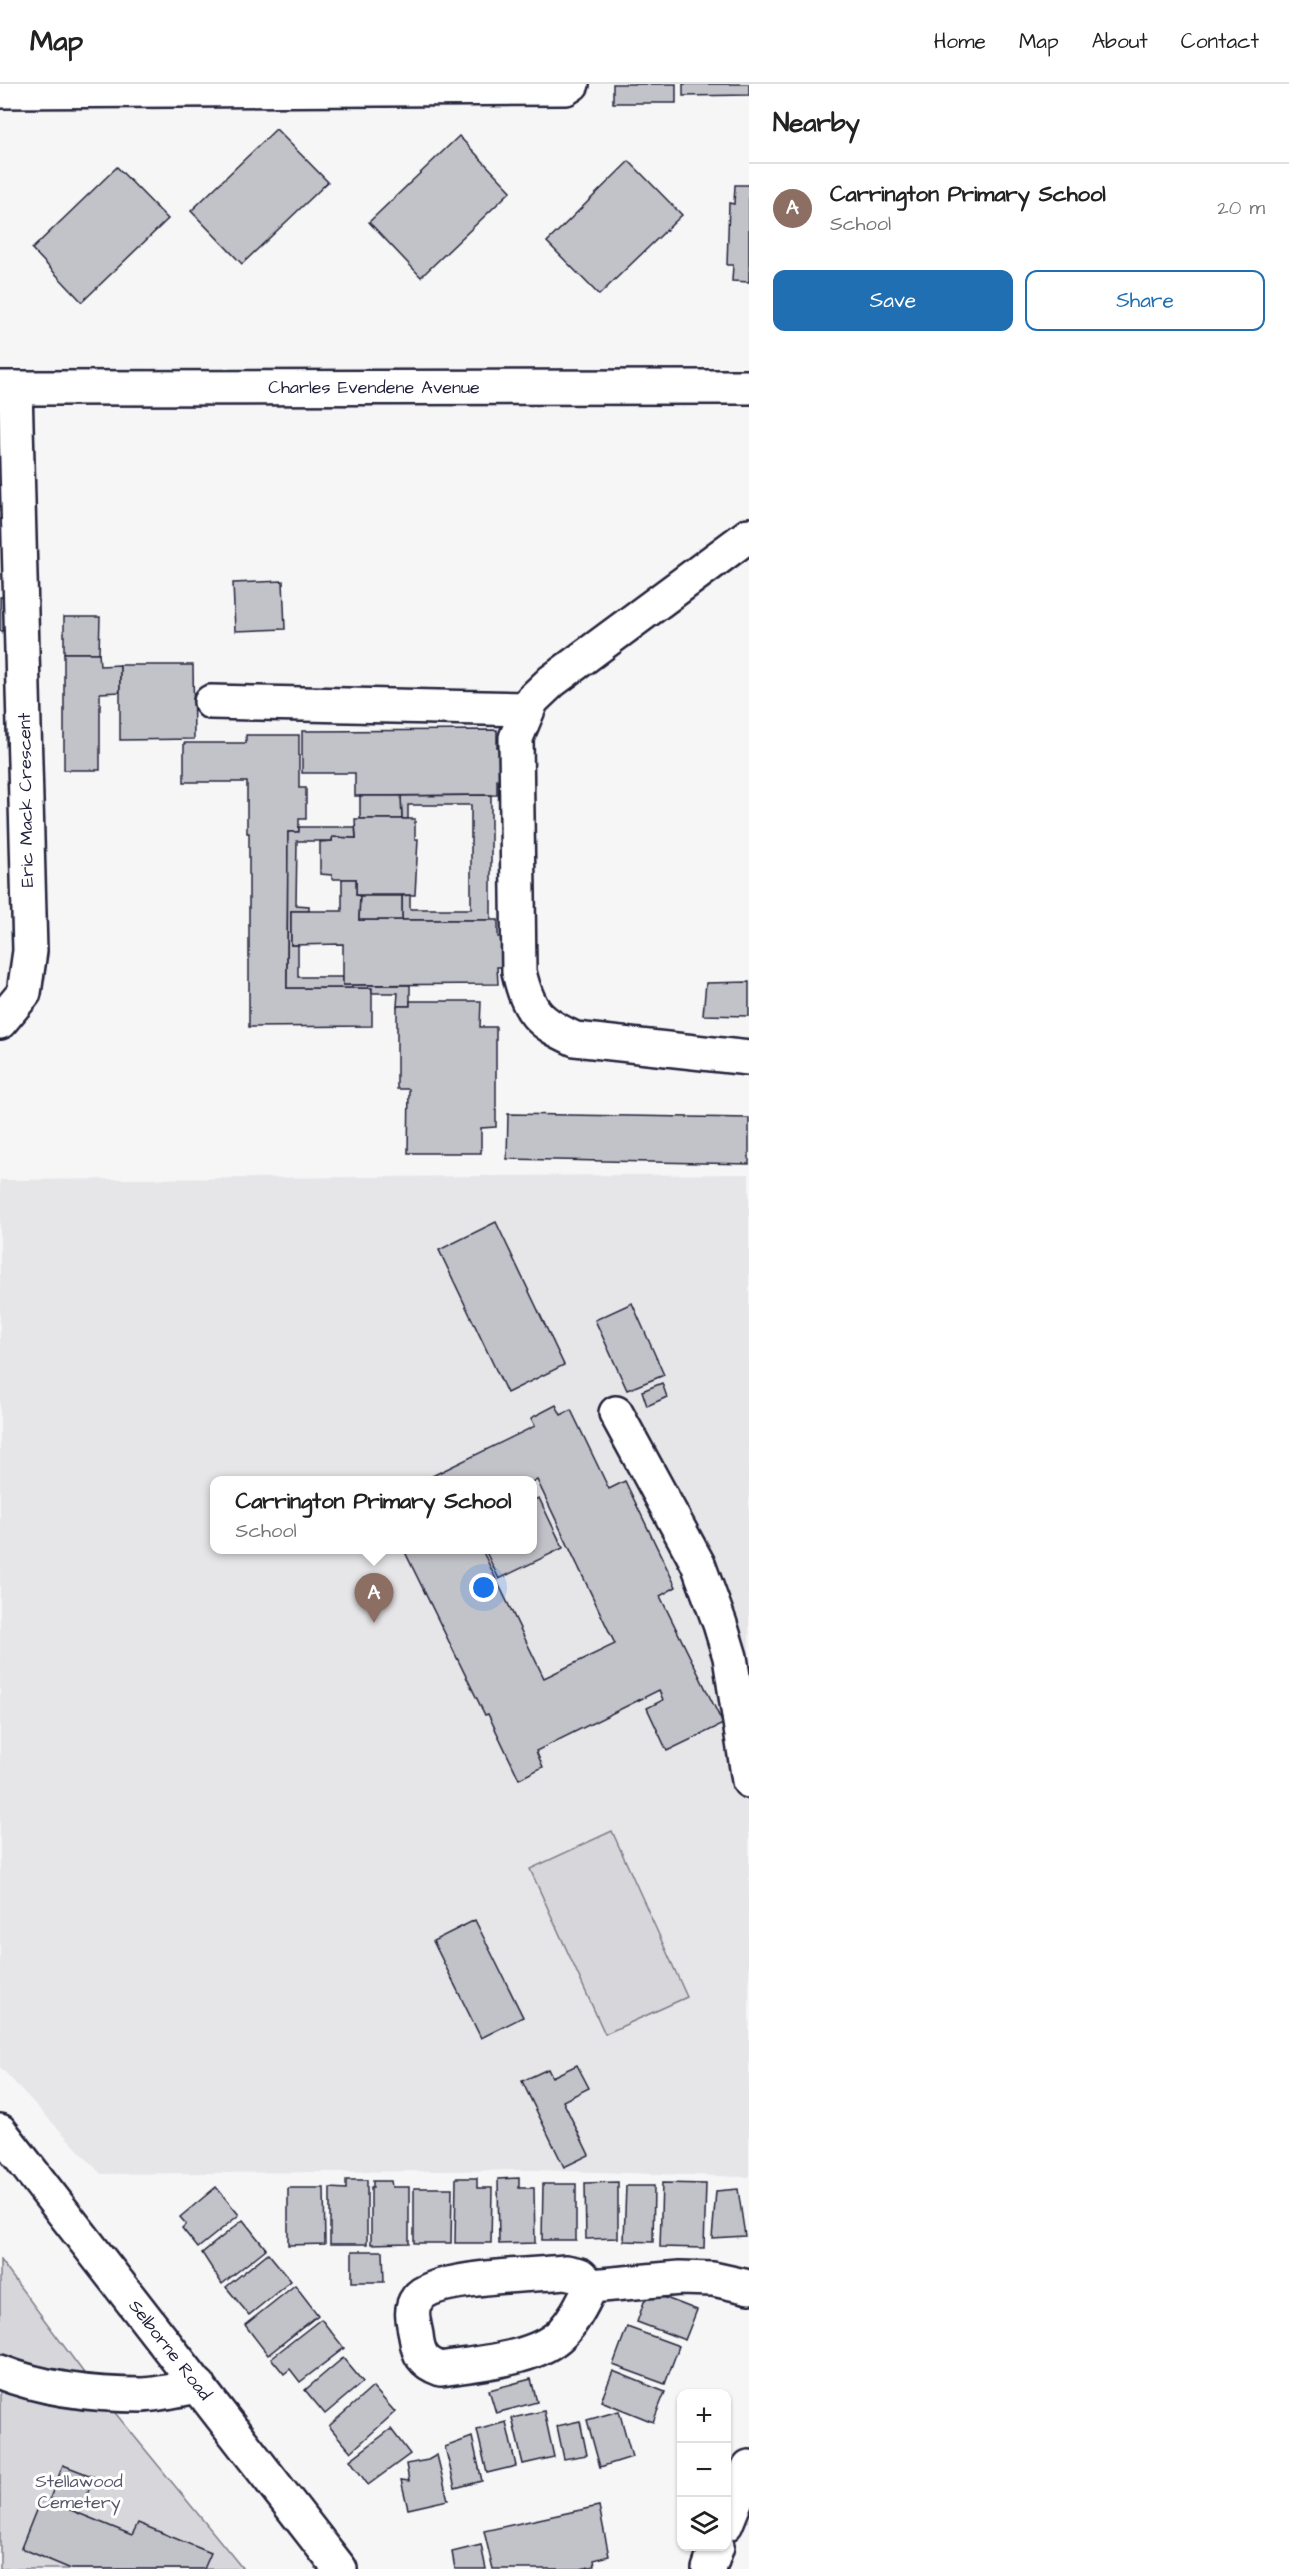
<!DOCTYPE html>
<html lang="en">
<head>
<meta charset="utf-8">
<style>
  body { margin:0; font-family:"Architects Daughter",sans-serif; background:#f2f2f2; color:#222 }
  .controls { position:absolute; right:18px; bottom:18px; display:grid; overflow:hidden; border-radius:12px; box-shadow:0 2px 4px #0004 }
  .controls button { width:54px; height:54px; display:grid; place-items:center; padding:0; border:0; border-bottom:2px solid #e0e0e0; background:#fff; color:#222; font:30px sans-serif }
  .you { position:absolute; left:484px; top:1504px; width:21px; height:21px; margin:-15px; border:4px solid #fff; border-radius:50%; background:#1a73e8; box-shadow:0 0 0 9px #1a73e833 }
  .badge { display:grid; place-items:center; width:39px; height:39px; border-radius:50%; background:#1f6fb2; color:#fff; font-size:20px; font-weight:700 }
  .pin { position:absolute; translate:-50% -50px; filter:drop-shadow(0 2px 3px #0008) }
  .pin::after { content:''; position:absolute; top:32px; width:21px; height:18px; background:inherit; clip-path:polygon(0 0,100% 0,50% 100%) }
  .popup { position:absolute; left:210px; top:1392px; width:327px; height:78px; box-sizing:border-box; display:grid; place-content:center; border-radius:12px; background:#fff; filter:drop-shadow(0 2px 4px #0005); font-size:20px; white-space:nowrap; color:#767676 }
  .popup b { font-size:22px; color:#222 }
  .popup::after { content:''; position:absolute; left:50%; top:100%; margin-left:-12px; border:12px solid transparent; border-top-color:#fff }
  .list { margin:0; padding:0; list-style:none }
  h2 { display:flex; justify-content:space-between; align-items:center; height:78px; margin:0; padding:0 24px; font-size:26px }
  h2 small { font-size:20px; font-weight:400; color:#767676 }
  .list li { display:grid; grid-template-columns:39px 1fr auto; gap:18px; align-items:center; box-sizing:border-box; height:90px; padding:0 24px; border-top:2px solid #e0e0e0 }
  .list b { display:block; font-size:22px; white-space:nowrap }
  .list p { margin:0; font-size:20px; white-space:nowrap; color:#767676 }
  .list em { font-size:20px; font-style:normal; color:#767676 }
  .actions { display:flex; gap:12px; padding:18px 24px }
  .actions a { flex:1; padding:14px 0; border:2px solid #1f6fb2; border-radius:12px; text-align:center; font-size:21px; color:#1f6fb2 }
  .actions .main { background:#1f6fb2; color:#fff }
  .icon { flex:none; width:33px; height:33px; fill:none; stroke:currentColor; stroke-width:2; stroke-linecap:round; stroke-linejoin:round }
  .map { position:relative; flex:none; width:749px; height:2485px; overflow:hidden }
  header { display:flex; align-items:center; gap:36px; box-sizing:border-box; height:84px; padding:0 30px; background:#fff; border-bottom:2px solid #e0e0e0 }
  header strong { font-size:28px }
  nav { display:flex; gap:33px; margin-inline-start:auto; font-size:21px }
  main { display:flex }
  aside { flex:1; background:#fff }
  .map>svg:first-child { display:block }
  .built { fill:#e6e6e9; fill-rule:evenodd }
  .green { fill:#d7d7db; stroke:#7c7c8b; stroke-width:1.5 }
  .building { fill:#c2c2c9; stroke:#22223b; stroke-width:1.5 }
  .lines { fill:none; stroke-linecap:round; stroke-linejoin:round }
  .minor-casing { stroke:#22223b; stroke-width:38 }
  .minor { stroke:#fff; stroke-width:33 }
  .labels { text-anchor:middle; dominant-baseline:central; stroke-width:6; stroke-linejoin:round; paint-order:stroke }
  .street-label { font-size:18px; fill:#22223b; stroke:#fff }
  .park-label { font-size:18px; fill:#58586b; stroke:#fff }
</style>
</head>
<body>
<header>
<strong>Map</strong>
<nav><a>Home</a><a>Map</a><a>About</a><a>Contact</a></nav>
</header>
<main>
<div class="map">
<svg width="749" height="2485" viewBox="0 0 749 2485">
  <rect width="100%" height="100%" fill="#f6f6f7"/>
  <filter id="ink" filterUnits="userSpaceOnUse"><feTurbulence type="fractalNoise" baseFrequency=".0167" numOctaves="2"/><feDisplacementMap in="SourceGraphic" scale="12" xChannelSelector="R" yChannelSelector="G"/><feConvolveMatrix kernelMatrix="1 2 1 2 8 2 1 2 1" color-interpolation-filters="sRGB"/></filter>
  <g filter="url(#ink)">
    <path class="built" d="M749,1090v1003l-215,-7 -433,4 -101,-107v-887zM215,1396h318v70h-318z"/>
    <g class="green">
      <polygon points="612,1747 687,1913 605,1950 530,1785"/>
      <polygon points="0,2176 98,2308 243,2485 0,2485"/>
    </g>
    <g class="building">
      <rect x="613" y="0" width="63" height="19"/>
      <polygon points="683,0 749,0 749,11 683,12"/>
      <polygon points="276,45 328,98 242,180 191,127"/>
      <polygon points="459,52 511,107 421,193 369,138"/>
      <polygon points="629,77 682,131 599,211 547,158"/>
      <polygon points="117,83 168,135 82,218 32,165"/>
      <polygon points="735,101 749,101 749,198 732,197 733,181 727,181 729,119 734,120"/>
      <polygon points="283,497 285,545 235,547 233,499"/>
      <polygon points="0,513 15,513 16,547 0,547"/>
      <polygon points="64,533 100,533 99,569 64,569"/>
      <polygon points="64,569 99,569 100,582 120,581 120,608 100,609 100,686 64,686"/>
      <polygon points="120,581 193,581 194,655 120,656"/>
      <polygon points="497,646 497,663 503,662 503,695 497,695 497,711 355,712 355,689 302,689 302,647"/>
      <polygon points="246,651 299,651 299,704 306,704 306,735 299,735 299,748 288,748 287,904 372,904 372,942 249,943 249,749 247,749 247,698 184,698 184,659 246,659"/>
      <polygon points="491,711 491,836 402,836 402,812 410,811 410,825 471,825 471,721 408,721 408,735 402,735 401,712"/>
      <polygon points="360,712 401,712 402,735 360,735"/>
      <polygon points="355,735 415,735 415,755 418,755 415,811 356,811 356,795 332,795 332,791 320,790 320,758 332,757 332,753 356,754"/>
      <polygon points="299,743 355,743 356,754 332,753 332,757 297,757 296,821 309,822 309,827 291,827 291,861 298,861 298,893 343,893 343,901 410,901 410,922 397,922 398,909 372,909 372,904 287,904 288,748 299,748"/>
      <polygon points="342,795 356,795 356,811 360,812 359,836 498,836 498,853 503,853 503,883 497,883 498,900 343,901 343,860 291,861 291,827 342,827"/>
      <polygon points="360,812 402,812 402,836 359,836"/>
      <polygon points="749,898 749,932 703,931 706,899"/>
      <polygon points="410,917 481,917 480,943 496,943 496,1043 481,1044 481,1069 408,1069 409,1005 397,1005 397,922 410,922"/>
      <polygon points="508,1030 749,1034 749,1080 507,1075"/>
      <polygon points="496,1138 564,1281 507,1309 439,1166"/>
      <polygon points="632,1219 664,1291 627,1306 595,1236"/>
      <polygon points="662,1299 667,1313 647,1322 642,1307"/>
      <polygon points="556,1321 561,1331 571,1326 609,1405 625,1397 676,1503 660,1512 723,1640 667,1667 647,1624 663,1616 659,1606 536,1667 543,1683 519,1695 488,1630 485,1631 404,1466 482,1466 544,1594 615,1560 537,1396 533,1398 424,1396 535,1342 531,1334"/>
      <polygon points="539,1414 563,1464 499,1495 485,1466 533,1466 533,1416"/>
      <polygon points="475,1836 523,1933 481,1954 433,1857"/>
      <polygon points="577,1981 589,2004 563,2017 589,2071 564,2083 522,1997 548,1985 552,1993"/>
      <polygon points="456,2094 477,2094 477,2104 492,2104 491,2159 455,2159"/>
      <polygon points="519,2094 519,2104 534,2104 535,2159 499,2160 498,2095"/>
      <polygon points="346,2096 367,2096 367,2160 330,2160 330,2104 346,2105"/>
      <polygon points="373,2097 391,2097 392,2103 409,2103 409,2159 371,2160 371,2103 373,2103"/>
      <polygon points="618,2098 618,2154 586,2155 585,2099"/>
      <polygon points="662,2099 706,2100 704,2164 660,2163"/>
      <polygon points="543,2100 576,2100 576,2156 542,2156"/>
      <polygon points="626,2102 654,2102 653,2158 624,2157"/>
      <polygon points="216,2103 239,2131 198,2164 182,2144 186,2140 180,2133"/>
      <polygon points="288,2104 324,2104 325,2160 288,2161"/>
      <polygon points="414,2104 452,2104 451,2159 414,2159"/>
      <polygon points="738,2105 745,2152 712,2154 716,2107"/>
      <polygon points="243,2136 266,2165 222,2200 202,2169"/>
      <polygon points="352,2167 383,2167 384,2198 352,2198"/>
      <polygon points="268,2169 291,2197 249,2231 226,2203"/>
      <polygon points="295,2201 318,2231 268,2271 245,2241"/>
      <polygon points="653,2209 697,2226 685,2256 637,2238 644,2218"/>
      <polygon points="321,2235 344,2264 300,2298 290,2285 284,2290 271,2274"/>
      <polygon points="627,2243 679,2262 665,2300 613,2281"/>
      <polygon points="343,2274 363,2298 325,2330 305,2306"/>
      <polygon points="613,2287 665,2308 653,2338 601,2317"/>
      <polygon points="531,2295 537,2318 496,2329 489,2306"/>
      <polygon points="373,2303 395,2328 351,2368 329,2342"/>
      <polygon points="544,2327 554,2373 523,2380 512,2334"/>
      <polygon points="619,2327 632,2373 600,2383 587,2336"/>
      <polygon points="580,2337 587,2371 564,2375 557,2342"/>
      <polygon points="506,2338 516,2382 487,2389 477,2346"/>
      <polygon points="391,2345 410,2370 368,2401 350,2376"/>
      <polygon points="472,2353 482,2397 455,2404 445,2363"/>
      <polygon points="437,2371 448,2416 408,2425 401,2396 409,2397 406,2380 428,2376"/>
      <polygon points="63,2381 94,2393 81,2426 50,2414"/>
      <polygon points="41,2414 132,2451 138,2439 211,2469 204,2485 71,2485 21,2464"/>
      <polygon points="599,2422 609,2472 594,2476 595,2482 580,2485 493,2485 484,2447"/>
      <polygon points="481,2461 486,2485 455,2485 452,2468"/>
    </g>
    <g class="lines">
      <g class="minor-casing">
        <g id="minor">
          <polyline points="0,7 566,4 572,0"/>
          <polyline points="0,304 749,303"/>
          <path d="M749,451l-197,146 -20,19 -16,38 3,234c10,41 19,50 56,67l174,19"/>
          <polyline points="211,618 527,625"/>
          <polyline points="0,938 24,909 30,867 15,304"/>
          <polyline points="616,1329 698,1480 720,1540 730,1573 749,1697"/>
          <polyline points="0,2047 340,2485"/>
          <path d="M591,2202c-8,16 -16,33 -29,47 -26,27 -85,30 -121,36 -18,-6 -23,-15 -25,-34 -2,-11 -7,-26 1,-36 16,-23 118,-24 149,-27l14,3 11,11 89,-8 33,1 36,8"/>
          <path d="M0,2288c43,17 96,23 143,23 18,-1 38,-6 56,-9"/>
          <polyline points="726,2440 749,2383"/>
          <polyline points="709,2485 717,2462"/>
        </g>
      </g>
      <use href="#minor" class="minor"/>
    </g>
  </g>
  <g class="labels">
    <g class="street-label">
      <text x="374" y="303">Charles Evendene Avenue</text>
      <text transform="translate(26 716) rotate(-91)">Eric Mack Crescent</text>
      <text transform="translate(170 2266) rotate(52)">Selborne Road</text>
    </g>
    <g class="park-label">
      <text x="79" y="2397">Stellawood<tspan x="79" dy="21">Cemetery</tspan></text>
    </g>
  </g>
</svg>
<div class="controls">
<button>+</button>
<button>−</button>
<button><svg class="icon" aria-label="layers" viewBox="0 0 24 24"><path d="M12 4l9 5-9 5-9-5zM3 14l9 5 9-5"/></svg></button>
</div>
<div class="you"></div>
<div class="pin badge" style="left:374px;top:1539px;background:#8d6e63">A</div>
<div class="popup"><b>Carrington Primary School</b>School</div>
</div>
<aside>
<h2>Nearby<small></small></h2>
<ul class="list">
<li><span class="badge" style="background:#8d6e63">A</span><div><b>Carrington Primary School</b><p>School</p></div><em>20 m</em></li>
</ul>
<div class="actions"><a class="main">Save</a><a>Share</a></div>
</aside>
</main>
</body>
</html>
